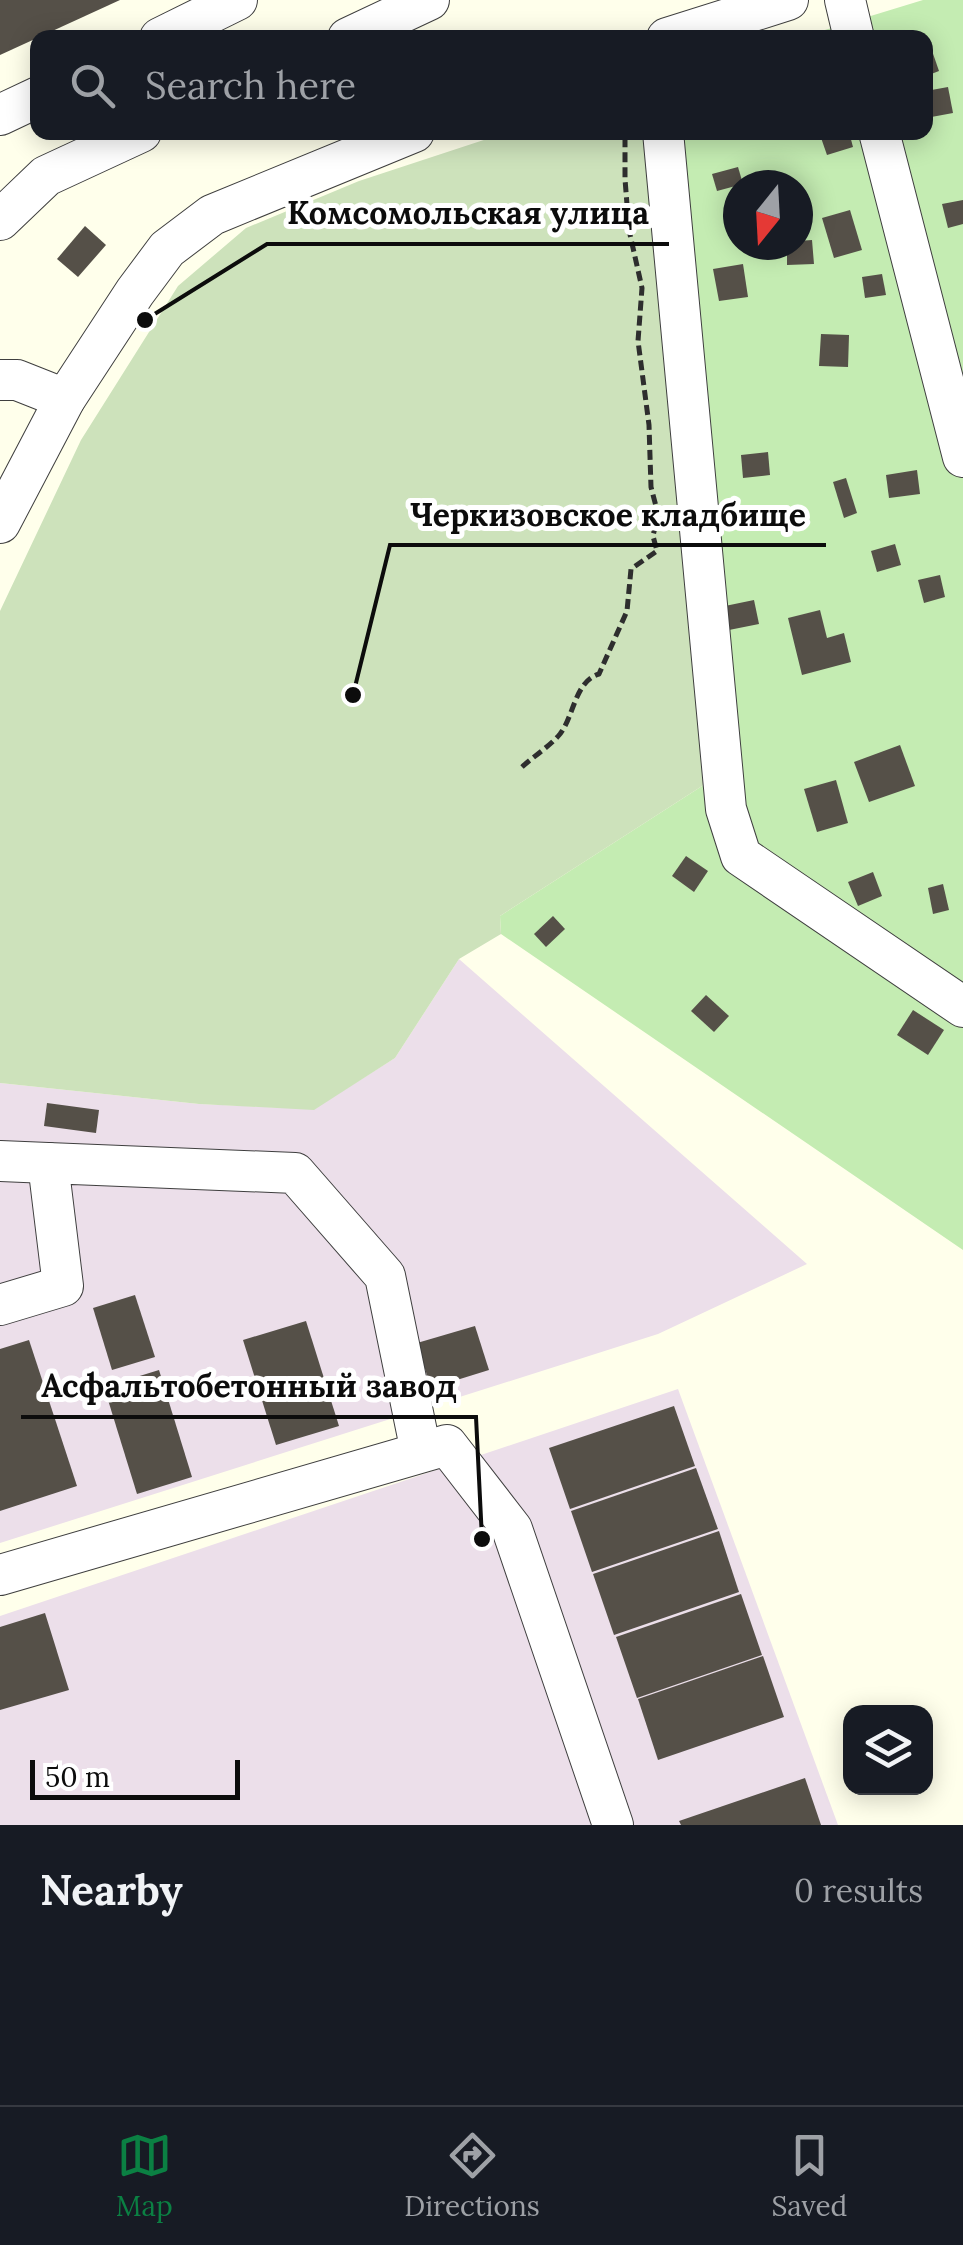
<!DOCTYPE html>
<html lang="en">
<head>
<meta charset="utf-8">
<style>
  body { margin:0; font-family:Lora,serif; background:#242831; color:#f1f3f6 }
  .controls { position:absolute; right:30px; bottom:30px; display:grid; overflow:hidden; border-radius:20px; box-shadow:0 5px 25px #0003 }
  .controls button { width:90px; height:90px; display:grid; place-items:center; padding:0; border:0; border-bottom:2px solid #363941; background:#171b24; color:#f1f3f6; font:50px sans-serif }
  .compass { position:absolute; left:723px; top:170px; width:90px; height:90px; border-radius:50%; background:#171b24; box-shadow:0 5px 25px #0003; rotate:198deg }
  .scale { position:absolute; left:30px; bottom:25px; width:210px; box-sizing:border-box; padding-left:10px; border:5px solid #0c0c0c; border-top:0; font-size:28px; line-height:35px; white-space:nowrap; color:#0c0c0c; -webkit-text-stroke:8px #fff; paint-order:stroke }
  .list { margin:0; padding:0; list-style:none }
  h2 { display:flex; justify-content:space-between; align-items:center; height:130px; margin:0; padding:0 40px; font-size:42px }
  h2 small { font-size:32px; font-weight:400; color:#9ea1a6 }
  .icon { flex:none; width:55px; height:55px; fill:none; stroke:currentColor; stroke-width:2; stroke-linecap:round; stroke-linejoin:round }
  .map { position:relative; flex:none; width:963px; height:1825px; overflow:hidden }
  .search { position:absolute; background:#171b24; box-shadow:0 5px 25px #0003; left:30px; right:30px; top:30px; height:110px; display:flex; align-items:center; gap:25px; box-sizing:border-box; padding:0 35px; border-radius:20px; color:#9ea1a6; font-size:38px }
  .sheet { height:280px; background:#171b24 }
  nav { display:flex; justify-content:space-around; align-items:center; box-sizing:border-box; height:140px; border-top:2px solid #363941; background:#171b24; font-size:28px; color:#9ea1a6 }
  nav a { display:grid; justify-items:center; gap:5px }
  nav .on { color:#0b8043 }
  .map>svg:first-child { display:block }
  .industrial { fill:#ecdfea }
  .green { fill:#c4ecb2; fill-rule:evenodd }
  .cemetery { fill:#cde2bb }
  .building { fill:#555048 }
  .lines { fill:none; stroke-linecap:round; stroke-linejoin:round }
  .minor-casing { stroke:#3f3f3f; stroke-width:42 }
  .path { stroke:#2e2e2e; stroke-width:5; stroke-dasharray:10 5; stroke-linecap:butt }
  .minor { stroke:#fff; stroke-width:40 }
  .leader { fill:none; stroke:#0c0c0c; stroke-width:4 }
  .callout-dot { fill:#0c0c0c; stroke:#fff; stroke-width:4 }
  .callout-label { font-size:32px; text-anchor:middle; font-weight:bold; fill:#0c0c0c; stroke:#fff; stroke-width:10; stroke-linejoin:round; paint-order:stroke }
</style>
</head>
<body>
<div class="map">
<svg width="963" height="1825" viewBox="0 0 963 1825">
  <rect width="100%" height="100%" fill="#ffffeb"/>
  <g class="industrial">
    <polygon points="459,959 807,1264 658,1334 0,1543 0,1083 199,1104 314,1109 395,1058"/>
    <polygon points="678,1389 838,1825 0,1825 0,1616"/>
  </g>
  <path class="green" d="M923,0h40v1250l-462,-316 -1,-18 213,-137 -64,-646 277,-1v-94l-124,-1zM738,185h60v60h-60z"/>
  <polygon class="cemetery" points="505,133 649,133 713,779 500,916 501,934 459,959 395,1058 314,1110 199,1104 0,1083 0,611 81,440 178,286 246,228 359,181"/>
  <g class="building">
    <polygon points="0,0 120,0 0,55"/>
    <polygon points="930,45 939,71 926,76 926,46"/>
    <polygon points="948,87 953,113 926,118 926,91"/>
    <polygon points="819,132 849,132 853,147 827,155"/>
    <polygon points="738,167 743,184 717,191 712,174"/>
    <polygon points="963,200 963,224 948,228 942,204"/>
    <polygon points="850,210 862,250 834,258 822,218"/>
    <polygon points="85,226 106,245 78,277 57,259"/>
    <polygon points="812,240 814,264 787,265 787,245 798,245 798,241"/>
    <polygon points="743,264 748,297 719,301 713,269"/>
    <polygon points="882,274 886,295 865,298 862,277"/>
    <polygon points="821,334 849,335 848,367 819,366"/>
    <polygon points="768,452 770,475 743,478 741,455"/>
    <polygon points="917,470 920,494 889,498 886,475"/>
    <polygon points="846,478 857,513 844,518 833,482"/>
    <polygon points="895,544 901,565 877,572 871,551"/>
    <polygon points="940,575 945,597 924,603 918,580"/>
    <polygon points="754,600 759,624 729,630 725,606"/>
    <polygon points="820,610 827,638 844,633 851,662 802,675 788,618"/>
    <polygon points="900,745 915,786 869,802 854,762"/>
    <polygon points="836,780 848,823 817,832 804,789"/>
    <polygon points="686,856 708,871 694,892 672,876"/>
    <polygon points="873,872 882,896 858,906 848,882"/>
    <polygon points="943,884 949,910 933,914 928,888"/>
    <polygon points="553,916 565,929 546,947 534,934"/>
    <polygon points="706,995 729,1016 714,1032 691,1011"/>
    <polygon points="913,1010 944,1030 928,1055 897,1035"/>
    <polygon points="47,1103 99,1110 96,1133 44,1126"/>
    <polygon points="135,1295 155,1357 112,1370 93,1308"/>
    <polygon points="306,1321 339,1426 276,1445 243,1340"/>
    <polygon points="475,1326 489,1370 431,1388 417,1343"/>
    <polygon points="29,1340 77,1486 0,1511 0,1349"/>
    <polygon points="159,1370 192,1477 137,1494 104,1387"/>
    <polygon points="674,1406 695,1466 570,1509 549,1448"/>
    <polygon points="696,1468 718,1529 592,1572 571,1511"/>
    <polygon points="719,1531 739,1592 614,1635 593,1574"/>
    <polygon points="741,1594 762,1655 637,1698 616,1637"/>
    <polygon points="45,1613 69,1690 0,1710 0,1627"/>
    <polygon points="763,1656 784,1717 658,1760 638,1699"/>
    <polygon points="805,1778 821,1825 681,1825 679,1821"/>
  </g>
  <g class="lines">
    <g class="minor-casing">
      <g id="minor">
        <polyline points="845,0 854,38"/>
        <polyline points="160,38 237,0"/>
        <polyline points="348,38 429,0"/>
        <polyline points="667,38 788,0"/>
        <polyline points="0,115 38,97"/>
        <polyline points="663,132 726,809 741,856 963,1007"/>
        <polyline points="879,132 963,457"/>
        <polyline points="0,220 46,176 141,132"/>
        <polyline points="0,380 17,380 65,399"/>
        <polyline points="0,523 65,399 135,292 167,249 212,215 414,132"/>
        <polyline points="0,1161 48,1163"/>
        <polyline points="0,1305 63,1286 48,1163 295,1173 385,1276 421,1452"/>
        <polyline points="0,1575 447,1445 512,1529 613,1825"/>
      </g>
    </g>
    <path class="path" d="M522,767c12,-11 28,-21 38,-33 14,-18 15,-53 39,-60l28,-63 4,-42 26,-18 -4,-15 5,-22 -7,-27 -2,-62 -11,-84 4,-53 -13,-58 -4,-51v-47"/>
    <use href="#minor" class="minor"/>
  </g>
  <path class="leader" d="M145 320L267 244H669M353 695L390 545H826M482 1539L476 1417H21"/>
  <g class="callout-dot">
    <circle cx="145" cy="320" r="10"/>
    <circle cx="353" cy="695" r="10"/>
    <circle cx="482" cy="1539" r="10"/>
  </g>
  <g class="callout-label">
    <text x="468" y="224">Комсомольская улица</text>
    <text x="608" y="526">Черкизовское кладбище</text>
    <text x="249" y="1397">Асфальтобетонный завод</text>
  </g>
</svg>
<div class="controls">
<button><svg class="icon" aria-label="layers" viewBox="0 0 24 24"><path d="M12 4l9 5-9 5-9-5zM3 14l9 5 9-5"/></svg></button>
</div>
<svg class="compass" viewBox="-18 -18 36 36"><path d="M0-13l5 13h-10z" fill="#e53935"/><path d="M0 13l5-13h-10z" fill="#9ea1a6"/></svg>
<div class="scale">50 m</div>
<div class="search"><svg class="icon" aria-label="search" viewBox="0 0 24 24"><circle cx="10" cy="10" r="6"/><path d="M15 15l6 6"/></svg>Search here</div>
</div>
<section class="sheet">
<h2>Nearby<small>0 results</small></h2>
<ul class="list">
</ul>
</section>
<nav>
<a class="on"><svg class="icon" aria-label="map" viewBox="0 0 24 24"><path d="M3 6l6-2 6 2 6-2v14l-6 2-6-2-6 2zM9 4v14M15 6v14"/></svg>Map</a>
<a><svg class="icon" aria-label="directions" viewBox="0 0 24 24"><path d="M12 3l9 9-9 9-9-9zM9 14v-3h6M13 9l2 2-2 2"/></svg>Directions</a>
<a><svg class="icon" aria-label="saved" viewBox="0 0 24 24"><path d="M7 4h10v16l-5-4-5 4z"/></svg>Saved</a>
</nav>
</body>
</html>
